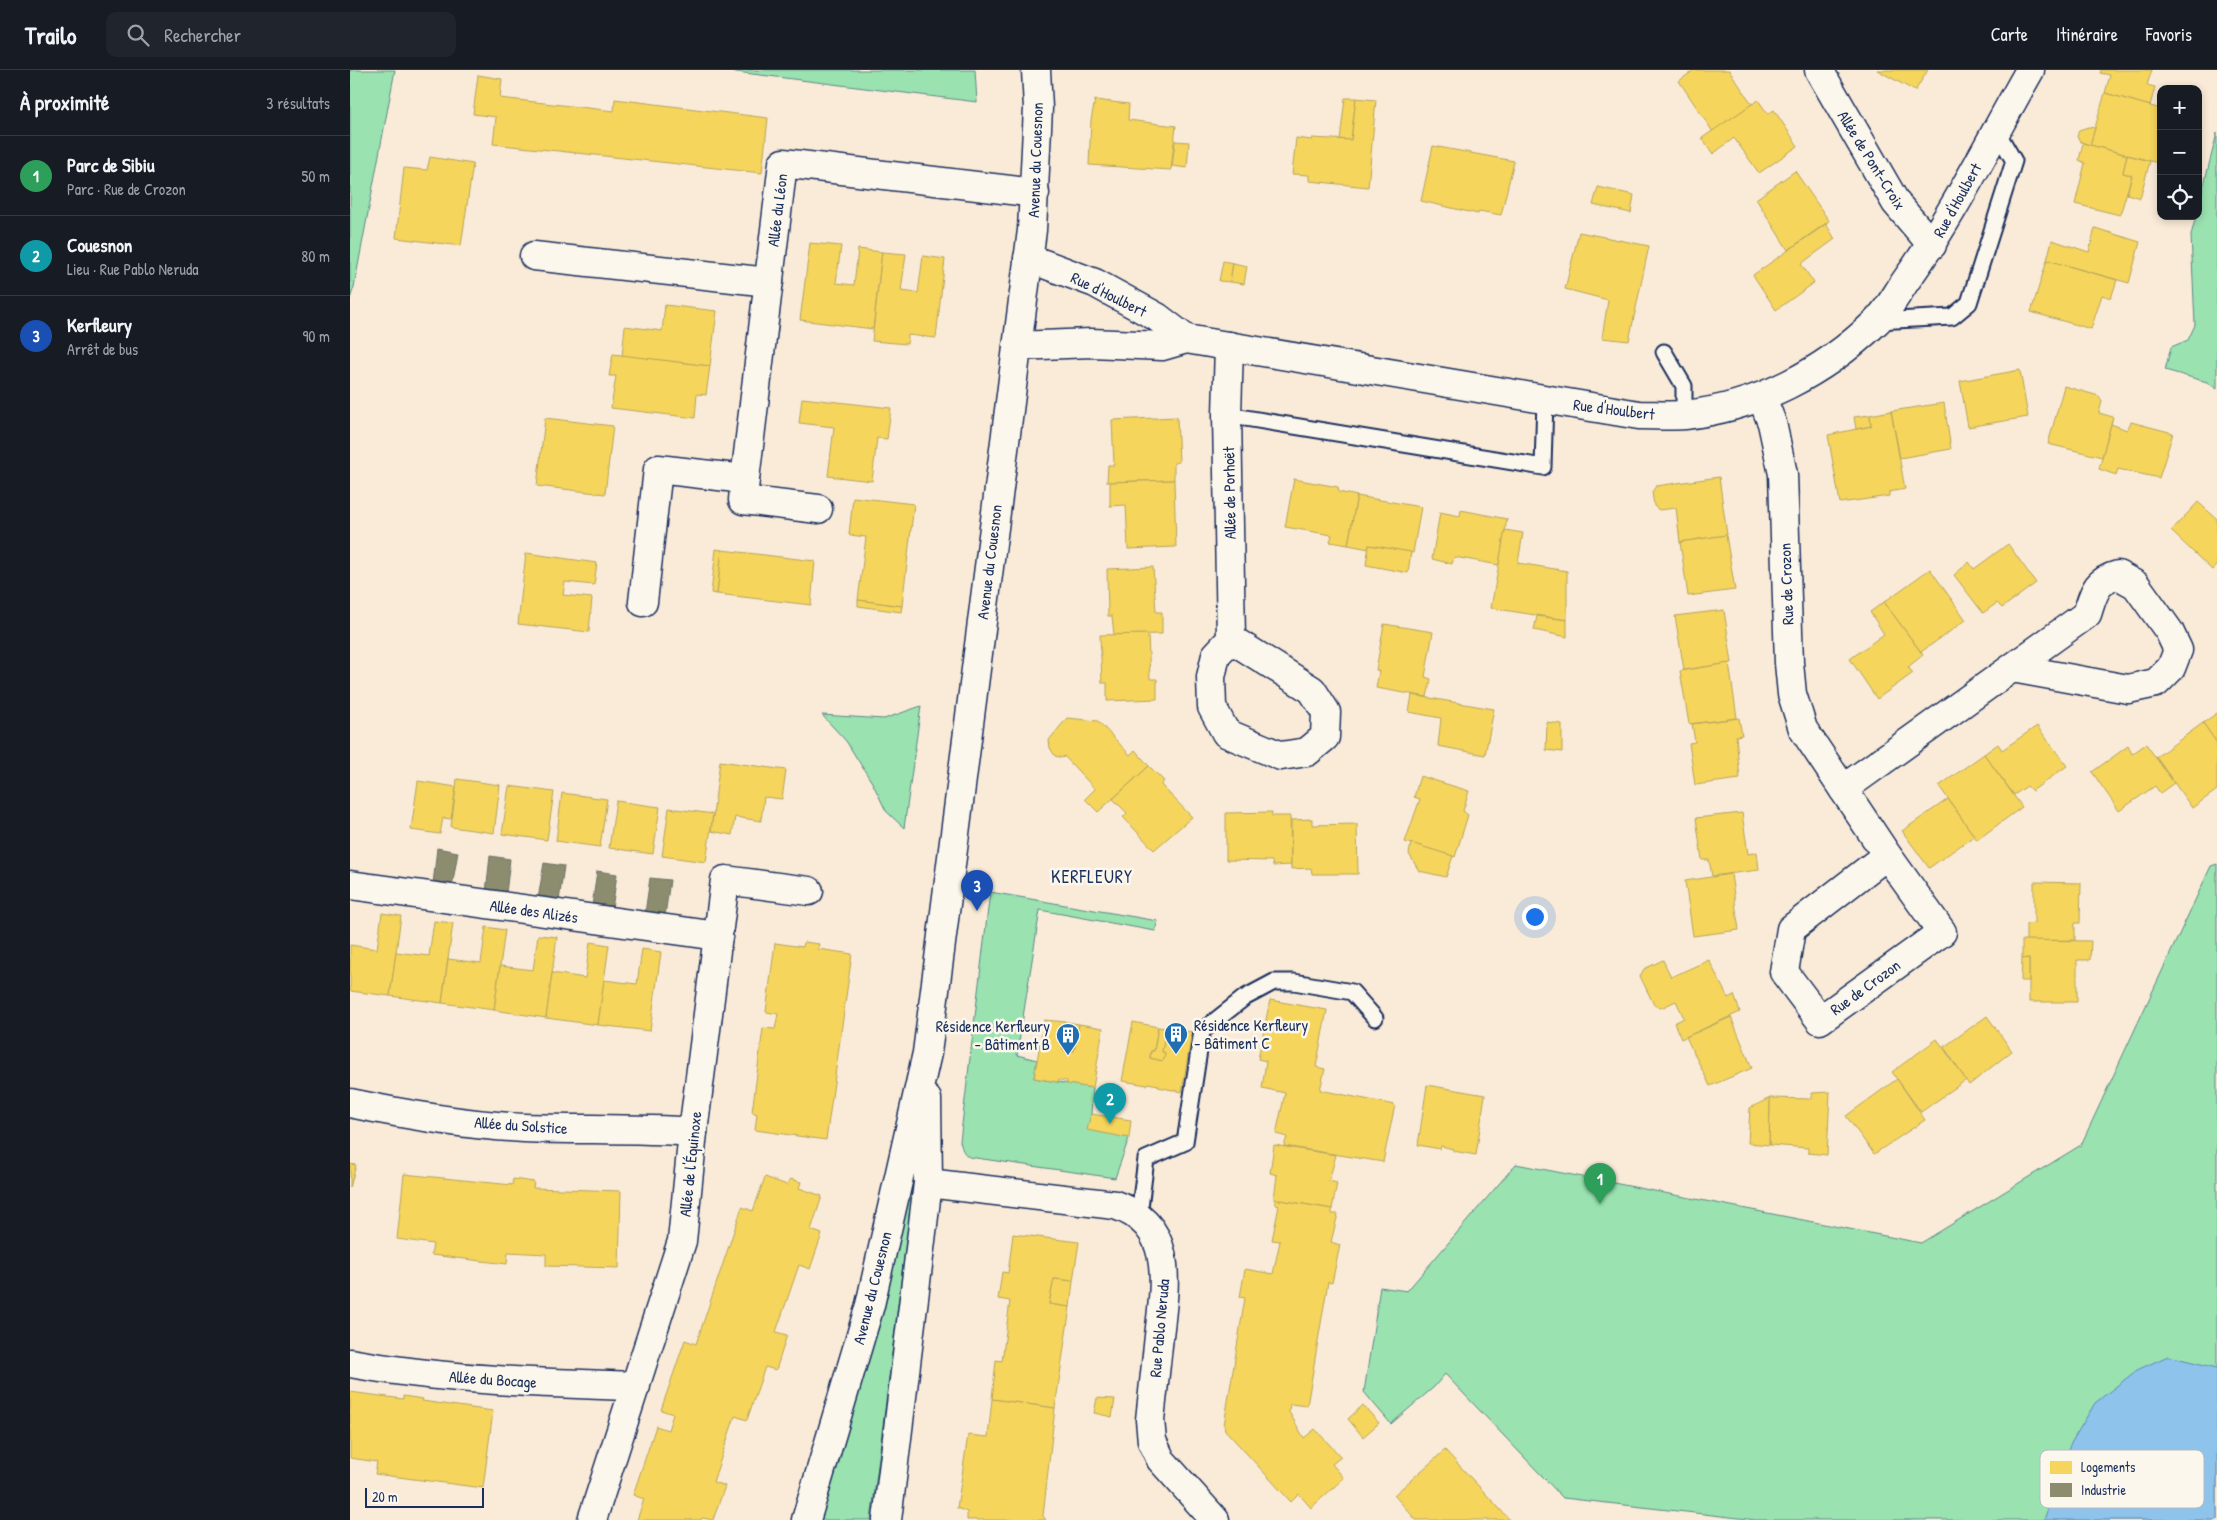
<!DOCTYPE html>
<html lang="fr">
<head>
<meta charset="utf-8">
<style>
  body { margin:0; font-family:"Patrick Hand",sans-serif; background:#20242c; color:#f1f3f6 }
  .controls { position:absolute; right:15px; top:15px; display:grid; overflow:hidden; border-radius:10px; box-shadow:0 2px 8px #0003 }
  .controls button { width:45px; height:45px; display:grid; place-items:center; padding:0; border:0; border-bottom:1px solid #363941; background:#171b24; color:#f1f3f6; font:25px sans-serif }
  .scale { position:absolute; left:15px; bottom:12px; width:119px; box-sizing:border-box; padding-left:5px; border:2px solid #1b2f5e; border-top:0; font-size:14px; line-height:18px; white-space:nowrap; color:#1b2f5e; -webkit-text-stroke:4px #fbf7ec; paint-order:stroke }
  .you { position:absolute; left:1184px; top:846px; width:18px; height:18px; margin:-12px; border:4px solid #fff; border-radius:50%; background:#1a73e8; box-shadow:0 0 0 8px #1a73e833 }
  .badge { display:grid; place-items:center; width:32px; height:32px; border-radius:50%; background:#0b8043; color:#fff; font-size:16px; font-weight:700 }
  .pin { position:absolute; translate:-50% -41px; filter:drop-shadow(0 1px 2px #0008) }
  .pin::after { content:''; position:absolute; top:26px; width:18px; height:15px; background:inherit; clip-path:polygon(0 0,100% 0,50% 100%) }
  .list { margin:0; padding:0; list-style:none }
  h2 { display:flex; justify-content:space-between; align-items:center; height:65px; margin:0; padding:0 20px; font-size:21px }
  h2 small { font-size:16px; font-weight:400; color:#9ea1a6 }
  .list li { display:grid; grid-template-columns:32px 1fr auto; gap:15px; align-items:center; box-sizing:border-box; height:80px; padding:0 20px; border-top:1px solid #363941 }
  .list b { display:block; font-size:19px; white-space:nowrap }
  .list p { margin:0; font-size:16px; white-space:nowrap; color:#9ea1a6 }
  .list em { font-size:16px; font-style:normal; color:#9ea1a6 }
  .icon { flex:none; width:28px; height:28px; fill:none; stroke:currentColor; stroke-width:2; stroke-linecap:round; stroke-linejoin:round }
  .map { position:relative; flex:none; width:1867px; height:1450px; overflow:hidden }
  header { display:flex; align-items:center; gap:30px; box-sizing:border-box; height:70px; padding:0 25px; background:#171b24; border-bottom:1px solid #363941 }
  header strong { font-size:24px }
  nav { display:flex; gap:28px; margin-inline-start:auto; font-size:18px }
  .search { width:350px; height:45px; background:#20242c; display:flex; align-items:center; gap:12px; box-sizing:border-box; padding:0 18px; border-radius:10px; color:#9ea1a6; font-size:19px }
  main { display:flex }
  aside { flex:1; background:#171b24 }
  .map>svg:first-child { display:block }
  .green { fill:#9ae2b0; stroke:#5a8887 }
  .water { fill:#8ec3ec; stroke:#6088b3 }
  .homes { fill:#f6d55c; stroke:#b4a35d }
  .industry { fill:#8c8c6e; stroke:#6a7069 }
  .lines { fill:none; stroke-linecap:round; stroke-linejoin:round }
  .lane-casing { stroke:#1b2f5e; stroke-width:19 }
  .street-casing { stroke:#1b2f5e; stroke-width:31 }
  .secondary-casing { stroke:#1b2f5e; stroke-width:31 }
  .lane { stroke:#fbf7ec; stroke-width:15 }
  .street { stroke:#fbf7ec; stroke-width:28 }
  .secondary { stroke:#fbf7ec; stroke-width:28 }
  .labels { text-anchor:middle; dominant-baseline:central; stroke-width:5; stroke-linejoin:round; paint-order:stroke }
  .street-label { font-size:16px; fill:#1b2f5e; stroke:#fbf7ec }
  .poi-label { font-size:16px; fill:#1b2f5e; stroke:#fbf7ec; text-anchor:start }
  .neighbourhood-label { font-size:18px; letter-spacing:1px; fill:#1b2f5e; stroke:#fbf7ec }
  .key { fill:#fbf7ec; stroke:#b8bbc1; stroke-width:1 }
  .key-label { font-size:14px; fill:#1b2f5e }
</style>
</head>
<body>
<header>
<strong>Trailo</strong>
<div class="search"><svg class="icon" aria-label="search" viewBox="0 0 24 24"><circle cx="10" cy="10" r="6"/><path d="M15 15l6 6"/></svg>Rechercher</div>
<nav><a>Carte</a><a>Itinéraire</a><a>Favoris</a></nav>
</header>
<main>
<aside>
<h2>À proximité<small>3 résultats</small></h2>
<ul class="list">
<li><span class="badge" style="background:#2e9e5b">1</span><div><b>Parc de Sibiu</b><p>Parc · Rue de Crozon</p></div><em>50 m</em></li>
<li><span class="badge" style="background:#0f9aa8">2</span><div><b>Couesnon</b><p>Lieu · Rue Pablo Neruda</p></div><em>80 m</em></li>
<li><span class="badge" style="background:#1a4fb4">3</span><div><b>Kerfleury</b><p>Arrêt de bus</p></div><em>90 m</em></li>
</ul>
</aside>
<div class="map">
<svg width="1867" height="1450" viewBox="0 0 1867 1450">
  <rect width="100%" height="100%" fill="#faebd8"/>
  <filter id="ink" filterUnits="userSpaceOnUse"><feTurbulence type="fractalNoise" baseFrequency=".02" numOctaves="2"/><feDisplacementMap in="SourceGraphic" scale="10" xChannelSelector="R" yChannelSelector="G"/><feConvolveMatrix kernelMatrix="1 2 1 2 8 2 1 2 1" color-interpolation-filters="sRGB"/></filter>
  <g filter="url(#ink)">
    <g class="green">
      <polygon points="0,0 45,0 4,217 0,229"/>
      <polygon points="370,0 625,0 627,32"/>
      <polygon points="1867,63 1867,319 1857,312 1815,300 1821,277 1838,270 1845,255 1841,165 1846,146 1848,146 1848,138"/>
      <polygon points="571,636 554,758 536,741 523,714 496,671 472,645 534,649"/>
      <polygon points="1867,794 1867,1450 1406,1450 1213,1428 1095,1304 1084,1317 1041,1354 1014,1322 1030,1217 1057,1221 1166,1094 1571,1173 1731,1075 1861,796"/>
      <path d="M640,822l168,29 -3,10 -115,-21 -23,145 20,5 -3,18 59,10 -2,26 -3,14 41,10 -14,40 -146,-21c-6,-4 -7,-8 -9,-16z"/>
      <polygon points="565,1101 521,1450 468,1450 510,1320 556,1103"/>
    </g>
    <polygon class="water" points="1818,1286 1867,1298 1867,1450 1694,1450 1720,1375 1745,1333 1787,1300"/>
    <g class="homes">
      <polygon points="1344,0 1379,0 1402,34 1363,62 1329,11"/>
      <polygon points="1527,0 1578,0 1565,21"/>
      <polygon points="1751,0 1802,0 1797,15 1805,17 1800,36 1755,23 1760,5 1750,3"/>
      <polygon points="128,5 152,9 150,28 264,41 265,29 418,48 412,103 143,74 146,47 123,44"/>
      <polygon points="1755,23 1811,39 1811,84 1808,93 1740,75"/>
      <polygon points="995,28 1006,28 1001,70 990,70"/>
      <polygon points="1006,28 1026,30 1018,117 959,111 959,105 942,104 946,68 962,70 962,68 1001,70"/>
      <polygon points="745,30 779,34 778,50 826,56 821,100 739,95 741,50"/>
      <polygon points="1408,30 1418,44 1424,40 1448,76 1409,103 1384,68 1363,84 1352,68"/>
      <polygon points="1738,57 1745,58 1740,75 1731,72 1727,67 1729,60"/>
      <polygon points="825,71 839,72 837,98 822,96"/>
      <polygon points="1733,73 1777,85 1773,103 1782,105 1770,145 1725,134 1735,93 1729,90"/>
      <polygon points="1083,76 1164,91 1151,145 1129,141 1128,144 1071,131"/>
      <polygon points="1777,85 1800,91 1790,128 1777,124 1782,105 1773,103"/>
      <polygon points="80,87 123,94 111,176 46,168 54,98 77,100"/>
      <polygon points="1445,101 1479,151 1438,180 1406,129"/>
      <polygon points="1248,117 1284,125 1281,143 1243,135"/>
      <polygon points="1476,154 1485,169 1451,194 1464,213 1426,240 1403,205"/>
      <polygon points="1745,158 1790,172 1779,213 1697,190 1702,170 1739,182"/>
      <polygon points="1229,162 1299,176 1279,271 1252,268 1258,230 1215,219"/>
      <polygon points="460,173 491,176 486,213 504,215 508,179 532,182 523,259 450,250"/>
      <polygon points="532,182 556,184 551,221 568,223 573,186 595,189 586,268 558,265 557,274 522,271"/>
      <polygon points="1697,190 1767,210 1761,228 1752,225 1741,259 1681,242"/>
      <polygon points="873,191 883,193 880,212 869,211"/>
      <polygon points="883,193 897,196 894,214 880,212"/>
      <polygon points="315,235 367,241 360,296 272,286 275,256 312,261"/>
      <polygon points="263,284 360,296 356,325 347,324 345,348 261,338 266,306 259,306"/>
      <polygon points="1670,300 1678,347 1618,357 1610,311"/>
      <polygon points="1714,316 1749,326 1752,331 1749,343 1763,347 1752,387 1698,374"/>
      <polygon points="452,328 541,338 537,369 527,368 522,411 478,406 484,357 449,353"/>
      <polygon points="1594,333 1601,379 1550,388 1541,341"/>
      <polygon points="1541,341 1555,419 1539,422 1539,426 1490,433 1478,365 1521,356 1520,345"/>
      <polygon points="1520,345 1521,356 1506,359 1504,347"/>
      <polygon points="827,347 829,392 824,393 824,410 757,412 758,395 764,395 762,350"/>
      <polygon points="195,348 263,356 255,424 187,416"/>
      <polygon points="1781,352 1823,363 1809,408 1768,399 1766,405 1749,399 1761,354 1777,360"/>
      <polygon points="1369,407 1377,465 1330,472 1326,438 1309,440 1304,436 1302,422 1306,416"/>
      <polygon points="944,409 988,417 989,422 1007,426 998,475 980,472 982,465 935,457"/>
      <polygon points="824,410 826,477 778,479 776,435 760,436 760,412"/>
      <polygon points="1007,426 1071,437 1063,483 1019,475 1019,479 998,475"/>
      <polygon points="503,427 564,434 552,536 508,530 516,467 499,465"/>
      <polygon points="1848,432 1867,449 1867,495 1862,500 1821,461"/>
      <polygon points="1111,440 1157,449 1149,495 1104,487 1102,494 1082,489 1090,442 1110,446"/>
      <polygon points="1155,460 1173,463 1168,493 1217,501 1217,550 1141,538"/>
      <polygon points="1376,465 1385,520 1338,526 1330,472"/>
      <polygon points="1658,474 1686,513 1652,538 1647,533 1633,543 1604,505 1619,492 1624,499"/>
      <polygon points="1019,475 1061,482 1058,503 1016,495"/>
      <polygon points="366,479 372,480 367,524 361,523"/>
      <polygon points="372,480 465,491 461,535 367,524"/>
      <polygon points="176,483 247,493 244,515 215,512 213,525 242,528 239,562 168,554"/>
      <polygon points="803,497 806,542 812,542 812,564 764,565 762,546 758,546 757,499"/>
      <polygon points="1580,499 1616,550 1571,582 1534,532"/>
      <polygon points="508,530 552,536 551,542 508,536"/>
      <polygon points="1534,532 1573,585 1558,597 1563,603 1527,629 1500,589 1534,564 1520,542"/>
      <polygon points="1374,540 1382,593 1334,600 1325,546"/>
      <polygon points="1187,546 1217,550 1217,567 1184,560"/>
      <polygon points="1034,554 1083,562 1075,607 1081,609 1077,627 1026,618 1029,601 1026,600"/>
      <polygon points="798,564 800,609 807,609 807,629 757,631 757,613 752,613 750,565"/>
      <polygon points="1379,593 1387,648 1339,654 1330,601"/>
      <polygon points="1062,625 1144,639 1135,685 1088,676 1091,648 1059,642"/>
      <polygon points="1867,643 1867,673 1853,653"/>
      <polygon points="717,648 748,651 780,685 785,680 799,696 748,742 735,729 745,719 714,686 713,688 705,686 700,678 699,670"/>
      <polygon points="1389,648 1392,665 1386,666 1390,709 1345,715 1339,673 1345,672 1342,654"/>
      <polygon points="1197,652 1212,654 1212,682 1196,680"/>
      <polygon points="1853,653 1867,673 1867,720 1842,738 1806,687"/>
      <polygon points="1687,656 1717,696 1682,721 1677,716 1664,725 1634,684 1648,674 1652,680"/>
      <polygon points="1796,674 1824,713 1810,723 1805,716 1769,741 1742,702 1778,676 1782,684"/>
      <polygon points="1634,684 1672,737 1627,770 1589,716"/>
      <polygon points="370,691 436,700 432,729 414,727 411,751 385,747 382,765 361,761"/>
      <polygon points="799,696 814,711 811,715 842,747 804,780 773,747 777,743 763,729"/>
      <polygon points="1070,706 1119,721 1113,741 1118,745 1105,787 1055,772 1070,729 1064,727"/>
      <polygon points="107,709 150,715 144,763 101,757"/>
      <polygon points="68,711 106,717 101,749 93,748 90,764 61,760"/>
      <polygon points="159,716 204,722 197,770 152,764"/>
      <polygon points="212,723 257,729 250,777 206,771"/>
      <polygon points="1598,729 1624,766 1579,798 1552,761"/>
      <polygon points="266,731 310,737 303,784 259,778"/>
      <polygon points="319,738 363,744 356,792 312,786"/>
      <polygon points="922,742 922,746 940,746 941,795 923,796 922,791 876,790 876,743"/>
      <polygon points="1392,743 1398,784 1407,782 1409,800 1362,806 1359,790 1352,790 1346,748"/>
      <polygon points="962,749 962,755 1007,754 1008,804 962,804 961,798 941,799 941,750"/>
      <polygon points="1061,773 1103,786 1096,807 1069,801 1059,784"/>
      <polygon points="1381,804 1389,860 1343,866 1335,811"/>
      <polygon points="1684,812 1731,813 1730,853 1725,853 1725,870 1676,871 1676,854 1684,853"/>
      <polygon points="32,843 51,846 40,926 0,921 0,875 27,879"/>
      <polygon points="84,851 103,853 92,933 40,926 46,882 79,886"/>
      <polygon points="136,857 155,860 144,940 92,933 98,889 131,893"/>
      <polygon points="188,865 207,867 196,948 144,940 150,896 183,900"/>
      <polygon points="1672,870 1741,871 1740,890 1727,890 1727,932 1679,932 1679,888 1672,889"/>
      <polygon points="240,872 259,875 248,955 196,948 202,903 235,908"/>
      <polygon points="454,872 469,874 468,879 502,884 476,1070 405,1060 407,1044 402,1042 413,958 425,959 428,944 416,942 425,873 453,877"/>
      <polygon points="292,879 311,882 300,961 248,955 254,910 287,914"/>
      <polygon points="1679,888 1679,911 1671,911 1672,889"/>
      <polygon points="1313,890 1321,907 1359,890 1378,928 1384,925 1390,942 1331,969 1324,953 1334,948 1326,931 1311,938 1304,935 1290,906 1294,899"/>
      <polygon points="920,930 977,940 966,997 975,999 970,1020 1045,1035 1033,1092 934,1076 937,1067 926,1064 935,1023 912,1018 916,991 908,989"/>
      <polygon points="1637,946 1662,981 1619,1015 1594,977"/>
      <polygon points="1381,947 1402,998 1360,1016 1336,967"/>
      <polygon points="694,950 717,952 713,980 724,981 729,954 753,958 743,1018 717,1014 717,1011 709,1010 707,1012 684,1008"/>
      <polygon points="717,952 729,954 724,981 713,980"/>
      <polygon points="783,952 808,957 804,981 801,981 800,988 813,991 815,983 812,982 816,958 842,962 832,1022 808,1017 808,1015 798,1013 797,1015 772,1011"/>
      <polygon points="808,957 816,958 812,982 815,983 813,991 800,988 801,981 804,981"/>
      <polygon points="1587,969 1616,1010 1571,1042 1542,1002"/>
      <polygon points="1547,1009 1575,1050 1524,1084 1496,1046"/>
      <polygon points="1077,1015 1135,1025 1126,1085 1103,1081 1103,1079 1091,1076 1090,1079 1068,1075"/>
      <polygon points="1480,1022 1477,1085 1458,1083 1458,1078 1419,1075 1420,1028 1462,1029 1462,1023"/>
      <polygon points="1420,1028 1419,1075 1398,1073 1400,1038"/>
      <polygon points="741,1044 781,1050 779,1068 737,1060"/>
      <polygon points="924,1075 986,1085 979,1111 987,1113 982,1139 924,1129 927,1105 920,1103"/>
      <polygon points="0,1094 6,1095 0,1118"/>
      <polygon points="54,1104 162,1115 163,1109 184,1112 183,1118 271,1121 269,1198 196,1196 196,1184 158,1182 157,1194 81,1185 83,1174 47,1169"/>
      <polygon points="415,1107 437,1115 440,1109 451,1112 449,1118 472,1126 461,1160 472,1164 460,1199 449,1195 426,1262 437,1265 426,1300 415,1297 397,1350 385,1346 363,1412 375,1416 363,1450 352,1448 351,1450 287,1450 294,1429 283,1425 306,1356 318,1360 323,1344 311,1340 335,1270 346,1274 392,1137 403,1141"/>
      <polygon points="924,1129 982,1139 982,1144 988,1144 981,1172 990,1175 982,1213 978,1212 957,1336 940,1334 939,1342 954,1368 965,1359 991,1387 982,1394 994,1408 961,1438 949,1424 941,1432 875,1360 874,1355 895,1228 890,1227 895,1199 923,1204 930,1171 922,1170 929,1136 926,1135"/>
      <polygon points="663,1164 729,1172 723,1211 704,1209 699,1234 720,1237 705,1338 642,1329 646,1290 652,1291 660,1231 648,1229 652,1202 658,1203"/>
      <polygon points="704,1209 723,1211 720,1237 699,1234"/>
      <polygon points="0,1322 53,1329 53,1326 73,1329 72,1331 143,1341 133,1418 25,1404 27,1392 0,1388"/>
      <polygon points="747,1328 765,1329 762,1347 744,1343"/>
      <polygon points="642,1329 705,1338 693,1446 696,1450 617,1450 617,1442 607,1438 618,1365 638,1367"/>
      <polygon points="1013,1335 1029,1353 1013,1367 998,1349"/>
      <polygon points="1095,1380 1160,1450 1066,1450 1044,1425"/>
    </g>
    <g class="industry">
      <polygon points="87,778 108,782 102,817 83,814"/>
      <polygon points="140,786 160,789 156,824 136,822"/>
      <polygon points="194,793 214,796 209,831 188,829"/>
      <polygon points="247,801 267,804 262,839 242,836"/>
      <polygon points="300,808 320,810 315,846 295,843"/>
    </g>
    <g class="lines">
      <g class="lane-casing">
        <g id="lane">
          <polyline points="1527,251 1602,247 1619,233 1664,91 1646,60"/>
          <polyline points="1314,282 1334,316 1334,345"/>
          <polyline points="877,345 1193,397 1195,330"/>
          <polyline points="789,1146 796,1089 835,1072 852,961 894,928 924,912 944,912 1002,922 1025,948"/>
        </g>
      </g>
      <g class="street-casing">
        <g id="street">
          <polyline points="1469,0 1546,133 1582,175"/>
          <polyline points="184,186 419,212"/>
          <polyline points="678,188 745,213 807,247 836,269"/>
          <path d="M667,276l74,-3 71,3 24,-7 453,76c15,0 31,1 46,0 73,-8 138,-42 191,-93 12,-11 21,-29 31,-43 47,-65 83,-139 123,-209"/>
          <polyline points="879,276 877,345 881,569 866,585 861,607 862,637 876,663 931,686 957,682 975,667 976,642 962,620 881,569"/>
          <polyline points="1412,328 1422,353 1433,404 1439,593 1442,624 1453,659 1537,785 1592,862 1470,950 1434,902 1441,859 1537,785"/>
          <polyline points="395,409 393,430 468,439"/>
          <polyline points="293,532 308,399 395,409 433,93 685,123"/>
          <path d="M1493,719l244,-175c7,-21 8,-33 31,-39l18,10 33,46 9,19 -7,18 -15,15 -28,6 -116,-21"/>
          <polyline points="0,815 368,866"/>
          <path d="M0,1033c57,12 116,22 174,25 57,2 113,0 169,4"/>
          <path d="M578,1113l187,22c61,20 50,79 44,131 -3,28 -6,56 -9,84l2,21 9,19 54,60"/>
          <path d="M0,1293c95,17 190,20 286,23"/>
          <polyline points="242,1450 332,1171 343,1062 375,810 459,821"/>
        </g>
      </g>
      <g class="secondary-casing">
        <g id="secondary">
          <polyline points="456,1450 520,1235 577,983 682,160 688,38 686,0"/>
          <polyline points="537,1450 578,1113 577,1029"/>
        </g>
      </g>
      <use href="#lane" class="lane"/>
      <use href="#street" class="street"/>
      <use href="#secondary" class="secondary"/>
    </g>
  </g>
  <defs>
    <g id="building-pin" transform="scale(1.25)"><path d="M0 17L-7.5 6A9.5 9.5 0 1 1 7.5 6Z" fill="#1f6fb2" stroke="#fbf7ec"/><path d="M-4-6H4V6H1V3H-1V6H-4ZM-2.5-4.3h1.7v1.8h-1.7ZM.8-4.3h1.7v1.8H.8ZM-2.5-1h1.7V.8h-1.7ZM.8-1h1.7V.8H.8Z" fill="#fff"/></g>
  </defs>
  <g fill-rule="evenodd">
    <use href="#building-pin" x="826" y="964"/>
    <use href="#building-pin" x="718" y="965"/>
  </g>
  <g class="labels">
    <g class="street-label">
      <text transform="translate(685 90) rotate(-88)">Avenue du Couesnon</text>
      <text transform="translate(1522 90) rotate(58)">Allée de Pont-Croix</text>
      <text transform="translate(1607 130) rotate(-61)">Rue d'Houlbert</text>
      <text transform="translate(427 140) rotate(-83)">Allée du Léon</text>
      <text transform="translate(759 224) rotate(26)">Rue d'Houlbert</text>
      <text transform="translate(1264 339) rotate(7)">Rue d'Houlbert</text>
      <text transform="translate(879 423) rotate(-91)">Allée de Porhoët</text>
      <text transform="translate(639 492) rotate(-83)">Avenue du Couesnon</text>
      <text transform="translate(1436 514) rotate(-92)">Rue de Crozon</text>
      <text transform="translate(184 841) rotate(8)">Allée des Alizés</text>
      <text transform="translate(1515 917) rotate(-36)">Rue de Crozon</text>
      <text transform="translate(171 1055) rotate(4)">Allée du Solstice</text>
      <text transform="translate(340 1094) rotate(-84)">Allée de l'Équinoxe</text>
      <text transform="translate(522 1218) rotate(-76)">Avenue du Couesnon</text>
      <text transform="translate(809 1258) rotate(-85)">Rue Pablo Neruda</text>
      <text transform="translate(143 1309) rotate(4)">Allée du Bocage</text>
    </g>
    <g class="poi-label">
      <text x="844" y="955">Résidence Kerfleury<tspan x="844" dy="18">- Bâtiment C</tspan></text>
      <text x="700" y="956" text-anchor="end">Résidence Kerfleury<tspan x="700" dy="18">- Bâtiment B</tspan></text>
    </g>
    <g class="neighbourhood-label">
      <text x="742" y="806">KERFLEURY</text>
    </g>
  </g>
  <rect x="1690" y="1380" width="164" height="58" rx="8" class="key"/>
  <rect x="1700" y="1391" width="22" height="13" fill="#f6d55c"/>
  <rect x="1700" y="1413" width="22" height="14" fill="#8c8c6e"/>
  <g class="key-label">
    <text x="1731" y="1402">Logements</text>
    <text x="1731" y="1425">Industrie</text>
  </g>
</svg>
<div class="controls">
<button>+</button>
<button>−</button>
<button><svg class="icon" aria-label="locate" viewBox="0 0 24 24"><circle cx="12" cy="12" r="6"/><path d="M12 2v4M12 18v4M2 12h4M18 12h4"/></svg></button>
</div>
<div class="scale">20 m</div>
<div class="you"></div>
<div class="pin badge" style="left:1250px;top:1134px;background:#2e9e5b">1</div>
<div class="pin badge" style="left:760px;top:1054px;background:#0f9aa8">2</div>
<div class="pin badge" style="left:627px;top:841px;background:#1a4fb4">3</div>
</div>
</main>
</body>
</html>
